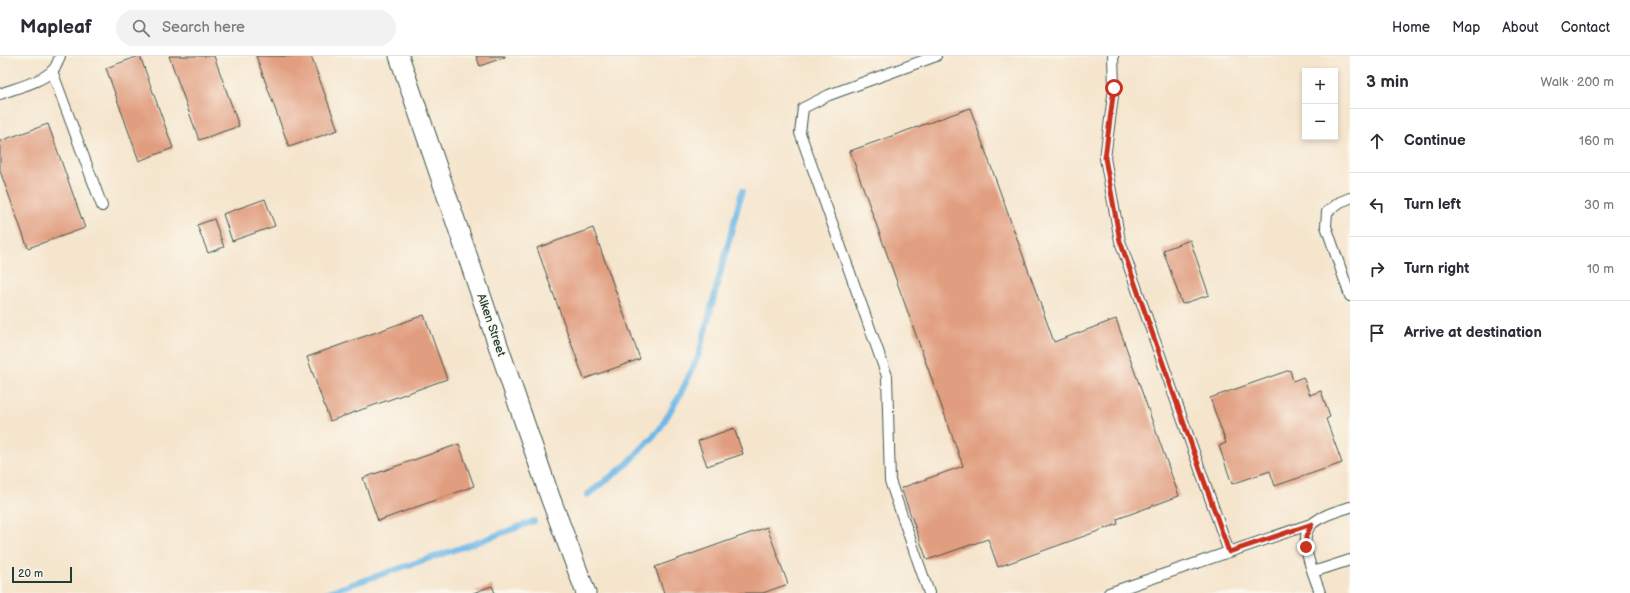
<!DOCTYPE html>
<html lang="en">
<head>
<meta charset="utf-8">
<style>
  body { margin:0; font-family:"Balsamiq Sans",sans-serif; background:#f2f2f3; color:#2b2b33 }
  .controls { position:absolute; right:12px; top:12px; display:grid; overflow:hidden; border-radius:0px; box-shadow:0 2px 6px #0003 }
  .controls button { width:36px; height:36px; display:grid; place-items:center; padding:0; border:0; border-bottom:1px solid #e1e1e2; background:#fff; color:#2b2b33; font:20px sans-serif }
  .scale { position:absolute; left:12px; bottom:10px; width:60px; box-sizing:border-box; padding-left:4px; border:2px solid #1f3d34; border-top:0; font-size:11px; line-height:14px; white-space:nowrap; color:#1f3d34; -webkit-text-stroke:3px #fbf7ec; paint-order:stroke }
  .stop { position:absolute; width:12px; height:12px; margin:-9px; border:3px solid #c8321e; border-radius:50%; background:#fff }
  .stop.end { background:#c8321e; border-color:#fff; box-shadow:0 1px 4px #0008 }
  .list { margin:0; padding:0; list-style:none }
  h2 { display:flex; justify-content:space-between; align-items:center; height:52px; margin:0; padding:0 16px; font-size:17px }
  h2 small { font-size:13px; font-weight:400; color:#7c7c81 }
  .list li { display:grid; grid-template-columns:26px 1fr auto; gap:12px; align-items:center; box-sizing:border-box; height:64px; padding:0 16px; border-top:1px solid #e1e1e2 }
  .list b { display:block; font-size:15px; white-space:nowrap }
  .list em { font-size:13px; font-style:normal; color:#7c7c81 }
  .icon { flex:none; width:22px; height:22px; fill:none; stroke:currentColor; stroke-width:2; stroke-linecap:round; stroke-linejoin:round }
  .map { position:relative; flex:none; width:1350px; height:537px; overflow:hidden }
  header { display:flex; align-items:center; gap:24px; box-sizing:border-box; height:56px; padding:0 20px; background:#fff; border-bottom:1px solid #e1e1e2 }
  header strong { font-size:19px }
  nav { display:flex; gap:22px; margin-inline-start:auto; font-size:14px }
  .search { width:280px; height:36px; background:#f2f2f3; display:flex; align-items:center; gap:10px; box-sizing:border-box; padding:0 14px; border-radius:22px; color:#7c7c81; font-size:15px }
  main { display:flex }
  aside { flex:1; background:#fff }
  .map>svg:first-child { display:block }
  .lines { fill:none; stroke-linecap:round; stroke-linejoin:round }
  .stream { stroke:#6eb8e7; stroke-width:6 }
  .building { fill:#e19d7f }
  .service-casing { stroke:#3f564b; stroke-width:12 }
  .minor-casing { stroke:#3f564b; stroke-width:21 }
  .service { stroke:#fff; stroke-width:10 }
  .minor { stroke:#fff; stroke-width:19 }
  .route { stroke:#c8321e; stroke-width:5 }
  .labels { text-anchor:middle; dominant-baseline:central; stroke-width:3; stroke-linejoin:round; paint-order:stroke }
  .street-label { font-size:12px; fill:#1f3d34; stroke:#fbf7ec }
</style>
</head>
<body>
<header>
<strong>Mapleaf</strong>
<div class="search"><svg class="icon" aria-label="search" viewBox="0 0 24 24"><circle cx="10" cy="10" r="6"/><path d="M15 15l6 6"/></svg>Search here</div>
<nav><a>Home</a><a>Map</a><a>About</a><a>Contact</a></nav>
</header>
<main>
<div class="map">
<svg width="1350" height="537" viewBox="0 0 1350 537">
  <rect width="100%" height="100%" fill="#fbf7ec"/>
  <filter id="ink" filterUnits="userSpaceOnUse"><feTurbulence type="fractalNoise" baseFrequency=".025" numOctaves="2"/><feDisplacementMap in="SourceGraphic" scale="8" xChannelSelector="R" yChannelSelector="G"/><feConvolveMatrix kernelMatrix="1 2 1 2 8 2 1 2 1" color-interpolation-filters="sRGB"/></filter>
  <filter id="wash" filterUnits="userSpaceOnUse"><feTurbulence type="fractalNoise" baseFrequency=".012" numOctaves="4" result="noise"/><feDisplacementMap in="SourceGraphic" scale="16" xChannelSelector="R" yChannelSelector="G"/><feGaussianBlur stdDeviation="0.9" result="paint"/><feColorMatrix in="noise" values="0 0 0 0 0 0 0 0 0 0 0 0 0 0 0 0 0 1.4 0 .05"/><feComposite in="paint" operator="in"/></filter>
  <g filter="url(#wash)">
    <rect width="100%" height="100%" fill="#f5e5cd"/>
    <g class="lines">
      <g class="stream">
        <polyline points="587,439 626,409 659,374 680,339 699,298 742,135"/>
        <polyline points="326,537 481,485 534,465"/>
      </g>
    </g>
    <g id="blocks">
      <g class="building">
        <polygon points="139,0 140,0 173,92 139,105 106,12"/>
        <polygon points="169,0 214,0 239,70 199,84"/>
        <polygon points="256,0 311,0 338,74 289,91"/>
        <polygon points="476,0 505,0 505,1 480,10"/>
        <polygon points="970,52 1054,286 1116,263 1179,440 1117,463 1118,468 998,511 988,483 927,504 901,432 963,410 850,95"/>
        <polygon points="48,68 85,172 28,192 0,115 0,85"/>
        <polygon points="265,143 275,170 232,185 223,158"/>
        <polygon points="214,163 224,191 208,197 197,169"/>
        <polygon points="593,172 640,303 584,323 537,192"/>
        <polygon points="1190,184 1209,239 1182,248 1163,194"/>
        <polygon points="424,259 447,323 330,365 307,301"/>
        <polygon points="1290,314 1293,325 1303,321 1310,339 1321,335 1330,361 1326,363 1342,407 1275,430 1270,415 1232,428 1219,390 1226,387 1210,342"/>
        <polygon points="734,372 743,398 707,410 698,385"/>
        <polygon points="459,388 474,430 378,465 363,422"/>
        <polygon points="767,471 788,528 763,537 664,537 655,511"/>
        <polygon points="492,530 495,537 473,537"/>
      </g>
    </g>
  </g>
  <g filter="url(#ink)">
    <use href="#blocks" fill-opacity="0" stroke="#3f564b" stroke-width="1"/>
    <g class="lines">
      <g class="service-casing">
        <g id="service">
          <polyline points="1113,0 1114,32 1105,102 1120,185 1229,496"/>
          <polyline points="52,15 102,150"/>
          <path d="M0,38c15,-6 42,-12 53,-24 4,-4 5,-9 7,-14"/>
          <polyline points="1350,142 1340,146 1327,156 1326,170 1350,240"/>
          <polyline points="1313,516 1350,504"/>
          <polyline points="929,537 890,425 887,320 800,77 803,52 829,39 936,0"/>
          <polyline points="1109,537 1311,468"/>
          <path d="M1320,537c-5,-17 -25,-56 -7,-70 11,-9 25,-12 37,-16"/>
        </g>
      </g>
      <g class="minor-casing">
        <polyline id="minor" points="399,0 550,441 586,537"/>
      </g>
      <use href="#service" class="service"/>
      <use href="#minor" class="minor"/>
    </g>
  </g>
  <g class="lines" filter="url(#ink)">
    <polyline class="route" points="1114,32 1105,102 1120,185 1229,496 1312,468 1306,480 1306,491"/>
  </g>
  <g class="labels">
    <g class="street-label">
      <text transform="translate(491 269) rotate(71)">Alken Street</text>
    </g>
  </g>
</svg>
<div class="controls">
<button>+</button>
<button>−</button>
</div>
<div class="scale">20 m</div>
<div class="stop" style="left:1114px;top:32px"></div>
<div class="stop end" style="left:1306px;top:491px"></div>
</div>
<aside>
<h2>3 min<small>Walk · 200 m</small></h2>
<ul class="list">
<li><svg class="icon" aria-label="ahead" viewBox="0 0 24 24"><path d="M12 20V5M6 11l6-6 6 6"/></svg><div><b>Continue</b></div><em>160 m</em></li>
<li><svg class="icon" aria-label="left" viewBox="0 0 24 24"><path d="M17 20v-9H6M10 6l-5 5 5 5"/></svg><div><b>Turn left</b></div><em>30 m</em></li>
<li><svg class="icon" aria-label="right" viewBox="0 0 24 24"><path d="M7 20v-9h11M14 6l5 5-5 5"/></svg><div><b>Turn right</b></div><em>10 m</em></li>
<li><svg class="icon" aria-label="arrive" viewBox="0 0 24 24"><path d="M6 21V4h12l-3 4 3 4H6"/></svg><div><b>Arrive at destination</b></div></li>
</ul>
</aside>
</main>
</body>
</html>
